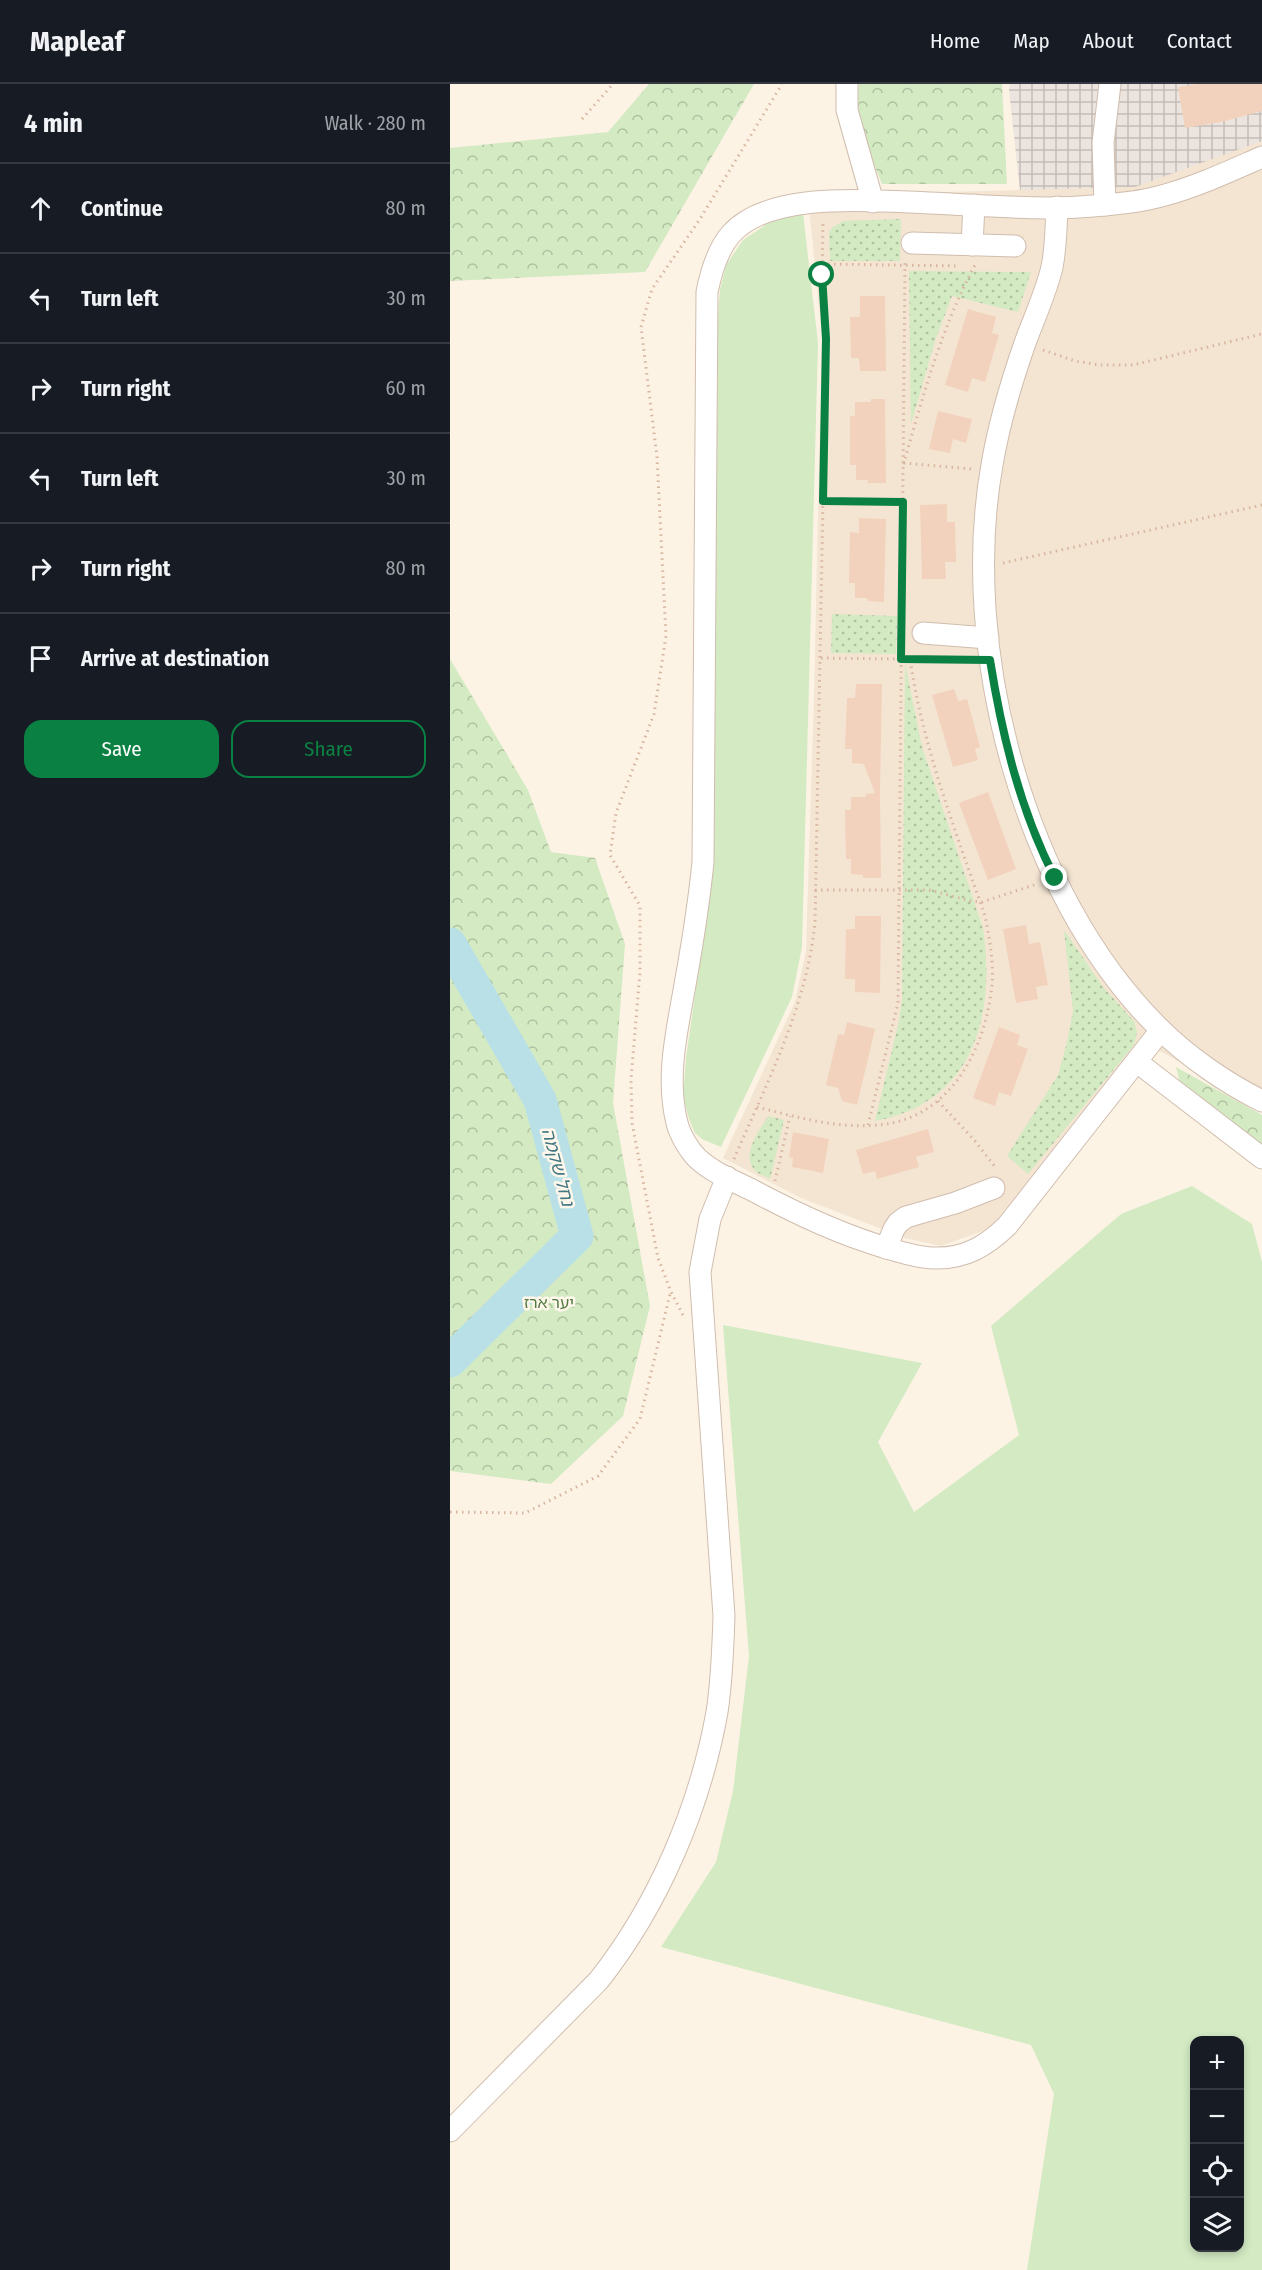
<!DOCTYPE html>
<html lang="en">
<head>
<meta charset="utf-8">
<style>
  body { margin:0; font-family:"Fira Sans Condensed","Noto Sans Hebrew",sans-serif; background:#20242c; color:#f1f3f6 }
  .controls { position:absolute; right:18px; bottom:18px; display:grid; overflow:hidden; border-radius:12px; box-shadow:0 3px 9px #0003 }
  .controls button { width:54px; height:54px; display:grid; place-items:center; padding:0; border:0; border-bottom:2px solid #363941; background:#171b24; color:#f1f3f6; font:30px sans-serif }
  .stop { position:absolute; width:18px; height:18px; margin:-14px; border:4px solid #0b8043; border-radius:50%; background:#fff }
  .stop.end { background:#0b8043; border-color:#fff; box-shadow:0 2px 6px #0008 }
  .list { margin:0; padding:0; list-style:none }
  h2 { display:flex; justify-content:space-between; align-items:center; height:78px; margin:0; padding:0 24px; font-size:26px }
  h2 small { font-size:20px; font-weight:400; color:#9ea1a6 }
  .list li { display:grid; grid-template-columns:39px 1fr auto; gap:18px; align-items:center; box-sizing:border-box; height:90px; padding:0 24px; border-top:2px solid #363941 }
  .list b { display:block; font-size:22px; white-space:nowrap }
  .list em { font-size:20px; font-style:normal; color:#9ea1a6 }
  .actions { display:flex; gap:12px; padding:18px 24px }
  .actions a { flex:1; padding:14px 0; border:2px solid #0b8043; border-radius:18px; text-align:center; font-size:21px; color:#0b8043 }
  .actions .main { background:#0b8043; color:#fff }
  .icon { flex:none; width:33px; height:33px; fill:none; stroke:currentColor; stroke-width:2; stroke-linecap:round; stroke-linejoin:round }
  .map { position:relative; flex:none; width:812px; height:2186px; overflow:hidden }
  header { display:flex; align-items:center; gap:36px; box-sizing:border-box; height:84px; padding:0 30px; background:#171b24; border-bottom:2px solid #363941 }
  header strong { font-size:28px }
  nav { display:flex; gap:33px; margin-inline-start:auto; font-size:21px }
  main { display:flex }
  aside { flex:1; background:#171b24 }
  .map>svg:first-child { display:block }
  .residential { fill:#f4e5d3 }
  .industrial { fill:url(#industrial-grid) }
  .grass { fill:#d3eac3; fill-rule:evenodd }
  .forest { fill:url(#forest-crowns) }
  .park { fill:url(#park-dots) }
  .lines { fill:none; stroke-linecap:round; stroke-linejoin:round }
  .river { stroke:#b9e0e6; stroke-width:33 }
  .building { fill:#f2d2bc }
  .minor-casing { stroke:#d0bdae; stroke-width:23 }
  .path { stroke:#d7b59f; stroke-width:3; stroke-dasharray:1.5 4.5; stroke-linecap:butt }
  .minor { stroke:#fff; stroke-width:21 }
  .route { stroke:#0b8043; stroke-width:8 }
  .labels { text-anchor:middle; dominant-baseline:central; stroke-width:5; stroke-linejoin:round; paint-order:stroke }
  .park-label { font-size:16px; fill:#537b42; stroke:#fff7eb }
  .water-label { font-size:18px; font-style:italic; fill:#407782; stroke:#fff7eb }
</style>
</head>
<body>
<header>
<strong>Mapleaf</strong>
<nav><a>Home</a><a>Map</a><a>About</a><a>Contact</a></nav>
</header>
<main>
<aside>
<h2>4 min<small>Walk · 280 m</small></h2>
<ul class="list">
<li><svg class="icon" aria-label="ahead" viewBox="0 0 24 24"><path d="M12 20V5M6 11l6-6 6 6"/></svg><div><b>Continue</b></div><em>80 m</em></li>
<li><svg class="icon" aria-label="left" viewBox="0 0 24 24"><path d="M17 20v-9H6M10 6l-5 5 5 5"/></svg><div><b>Turn left</b></div><em>30 m</em></li>
<li><svg class="icon" aria-label="right" viewBox="0 0 24 24"><path d="M7 20v-9h11M14 6l5 5-5 5"/></svg><div><b>Turn right</b></div><em>60 m</em></li>
<li><svg class="icon" aria-label="left" viewBox="0 0 24 24"><path d="M17 20v-9H6M10 6l-5 5 5 5"/></svg><div><b>Turn left</b></div><em>30 m</em></li>
<li><svg class="icon" aria-label="right" viewBox="0 0 24 24"><path d="M7 20v-9h11M14 6l5 5-5 5"/></svg><div><b>Turn right</b></div><em>80 m</em></li>
<li><svg class="icon" aria-label="arrive" viewBox="0 0 24 24"><path d="M6 21V4h12l-3 4 3 4H6"/></svg><div><b>Arrive at destination</b></div></li>
</ul>
<div class="actions"><a class="main">Save</a><a>Share</a></div>
</aside>
<div class="map">
<svg width="812" height="2186" viewBox="0 0 812 2186">
  <defs>
    <pattern id="industrial-grid" width="8" height="8" patternUnits="userSpaceOnUse" patternTransform="scale(1.5)"><rect width="8" height="8" fill="#ece5df"/><path d="M0 4h8M4 0v8" fill="none" stroke="#c4bdb7"/></pattern>
    <pattern id="forest-crowns" width="20" height="18" patternUnits="userSpaceOnUse" patternTransform="scale(1.5)"><rect width="20" height="18" fill="#d3eac3"/><path d="M2 6a3 3 0 1 1 6 0M12 15a3 3 0 1 1 6 0" fill="none" stroke="#b0c1a0"/></pattern>
    <pattern id="park-dots" width="8" height="8" patternUnits="userSpaceOnUse" patternTransform="scale(1.5)"><rect width="8" height="8" fill="#d3eac3"/><path d="M2 2h.1M6 6h.1" fill="none" stroke="#b0c1a0" stroke-width="1.8" stroke-linecap="round"/></pattern>
  </defs>
  <rect width="100%" height="100%" fill="#fcf3e5"/>
  <polygon class="residential" points="560,0 812,0 812,1024 692,957 541,1144 491,1162 455,1154 351,1114 273,1074 345,918 356,867 364,611 372,253 358,112 570,106 559,5"/>
  <polygon class="industrial" points="560,0 812,0 812,57 685,103 570,106 559,5"/>
  <g class="grass">
    <polygon points="353,129 368,259 352,863 342,913 271,1063 252,1055 245,1049 239,1035 233,1012 236,974 263,785 268,232 270,206 276,181 293,156 320,138"/>
    <path d="M742,1102l60,38 10,38v1008h-235l27,-176 -23,-49 -370,-98 55,-85 17,-71 16,-135 -26,-331 199,38 -44,79 36,70 105,-77 -28,-109 130,-112zM790,1956v208h-46v-208z"/>
  </g>
  <g class="forest">
    <polygon points="199,0 304,0 195,188 0,197 0,64 158,48"/>
    <path d="M409,0h143l5,100h-125c-13,-34 -28,-63 -23,-100z"/>
    <polygon points="0,575 78,706 101,768 145,774 175,860 163,1019 200,1222 173,1332 101,1400 0,1387"/>
    <polygon points="726,983 812,1031 812,1063 731,1003"/>
  </g>
  <g class="park">
    <polygon points="451,135 450,177 380,177 379,148 383,143 393,137"/>
    <polygon points="459,187 581,188 568,228 502,212 485,257 461,340"/>
    <polygon points="382,530 447,532 446,570 381,569"/>
    <path d="M455,579l17,84 61,181c13,87 -9,175 -108,193l24,-100 3,-21z"/>
    <polygon points="614,846 654,904 684,937 687,948 684,961 578,1090 557,1072 608,991 617,958 623,927"/>
    <path d="M318,1032l16,4 -14,59c-5,-3 -13,-5 -16,-10 -13,-15 6,-39 14,-53z"/>
  </g>
  <g class="lines">
    <polyline class="river" points="0,860 90,1016 127,1152 0,1277"/>
  </g>
  <g class="building">
    <polygon points="747,0 812,0 812,27 771,38 735,44 728,3"/>
    <polygon points="410,212 435,212 436,287 410,287 409,274 401,274 400,233 410,233"/>
    <polygon points="518,225 546,233 542,249 549,251 535,298 522,294 518,308 495,301"/>
    <polygon points="421,315 435,315 436,399 417,399 418,396 406,396 406,381 400,381 400,332 405,332 405,318 421,318"/>
    <polygon points="488,327 522,335 516,359 503,355 500,369 479,365"/>
    <polygon points="497,420 497,438 505,438 506,478 495,478 496,495 472,495 470,421"/>
    <polygon points="409,434 436,435 434,518 418,517 417,514 405,514 405,499 399,499 400,448 409,449"/>
    <polygon points="406,600 432,600 430,709 431,794 413,794 413,791 401,790 401,775 396,775 395,726 401,726 401,713 416,713 416,710 425,709 414,680 402,679 402,665 395,665 397,614 405,614"/>
    <polygon points="504,605 508,617 517,615 530,663 525,665 528,676 503,683 482,611"/>
    <polygon points="538,708 566,785 538,796 509,719"/>
    <polygon points="405,832 431,832 430,909 405,908 405,895 395,895 396,845 405,845"/>
    <polygon points="576,841 579,860 590,858 598,901 586,903 588,915 566,919 553,845"/>
    <polygon points="397,938 425,945 407,1021 392,1017 388,1004 376,1001 388,950 394,951"/>
    <polygon points="549,943 570,951 567,961 578,965 561,1012 549,1008 545,1022 523,1014"/>
    <polygon points="478,1045 484,1068 466,1073 469,1083 427,1095 425,1087 413,1090 406,1066"/>
    <polygon points="343,1048 379,1055 373,1089 342,1083 343,1074 339,1073"/>
  </g>
  <g class="lines">
    <g class="minor-casing">
      <g id="minor">
        <polyline points="397,0 397,26 423,118"/>
        <polyline points="655,121 653,59 660,0"/>
        <path d="M607,123c-1,20 -1,41 -5,60 -6,26 -18,51 -27,76 -14,40 -26,80 -33,122 -33,184 32,431 168,564 28,28 66,54 102,72"/>
        <polyline points="462,159 565,162"/>
        <polyline points="522,161 524,121"/>
        <polyline points="473,549 538,554"/>
        <path d="M711,946l-154,196c-21,20 -42,33 -73,32 -15,0 -30,-5 -44,-9 -49,-14 -93,-35 -138,-59 -18,-9 -39,-17 -55,-32 -8,-8 -17,-23 -20,-35 -12,-48 1,-96 9,-144 7,-39 13,-77 17,-117l4,-570c4,-20 10,-42 24,-58 39,-44 144,-33 198,-31 54,2 110,8 164,3 24,-2 48,-4 72,-11 33,-9 65,-24 97,-38"/>
        <polyline points="687,978 812,1074"/>
        <polyline points="436,1164 444,1145 448,1139 456,1133 505,1119 544,1104"/>
        <path d="M0,2047l149,-151c60,-76 101,-173 118,-268 5,-32 6,-64 7,-96l-24,-344 10,-53 17,-42"/>
      </g>
    </g>
    <g class="path">
      <polyline points="132,35 163,0"/>
      <polyline points="372,180 508,182"/>
      <polyline points="593,266 625,277 649,281 683,281 812,250"/>
      <path d="M521,385l-67,-6c19,-68 38,-137 72,-200"/>
      <polyline points="373,417 452,418"/>
      <polyline points="553,479 812,421"/>
      <polyline points="371,574 523,576"/>
      <polyline points="365,806 479,806 521,817 532,818 587,800"/>
      <polyline points="488,1017 525,1057 546,1084"/>
      <path d="M307,1023c40,10 80,22 121,18 68,-5 105,-70 113,-132 4,-25 -1,-52 -6,-77 -29,-84 -62,-168 -75,-257"/>
      <polyline points="418,1041 448,919 455,177"/>
      <path d="M284,1075c33,-77 73,-153 81,-237l11,-583 -4,-64 1,-54"/>
      <polyline points="325,1097 340,1032"/>
      <polyline points="233,1231 221,1208 208,1174 182,1039 181,995 190,888 190,822 160,771 166,729 204,630 216,552 207,373 191,243 202,205 250,135 332,0"/>
      <polyline points="0,1428 75,1429 148,1392 190,1335 220,1210"/>
    </g>
    <use href="#minor" class="minor"/>
  </g>
  <g class="lines">
    <path class="route" d="M372,191l4,64 -3,162 80,1 -2,157 89,1c12,75 30,150 65,218"/>
  </g>
  <g class="labels">
    <g class="park-label">
      <text x="99" y="1218">יער ארז</text>
    </g>
    <g class="water-label">
      <text transform="translate(108 1083) rotate(75)">נחל שקמה</text>
    </g>
  </g>
</svg>
<div class="controls">
<button>+</button>
<button>−</button>
<button><svg class="icon" aria-label="locate" viewBox="0 0 24 24"><circle cx="12" cy="12" r="6"/><path d="M12 2v4M12 18v4M2 12h4M18 12h4"/></svg></button>
<button><svg class="icon" aria-label="layers" viewBox="0 0 24 24"><path d="M12 4l9 5-9 5-9-5zM3 14l9 5 9-5"/></svg></button>
</div>
<div class="stop" style="left:372px;top:191px"></div>
<div class="stop end" style="left:605px;top:794px"></div>
</div>
</main>
</body>
</html>
